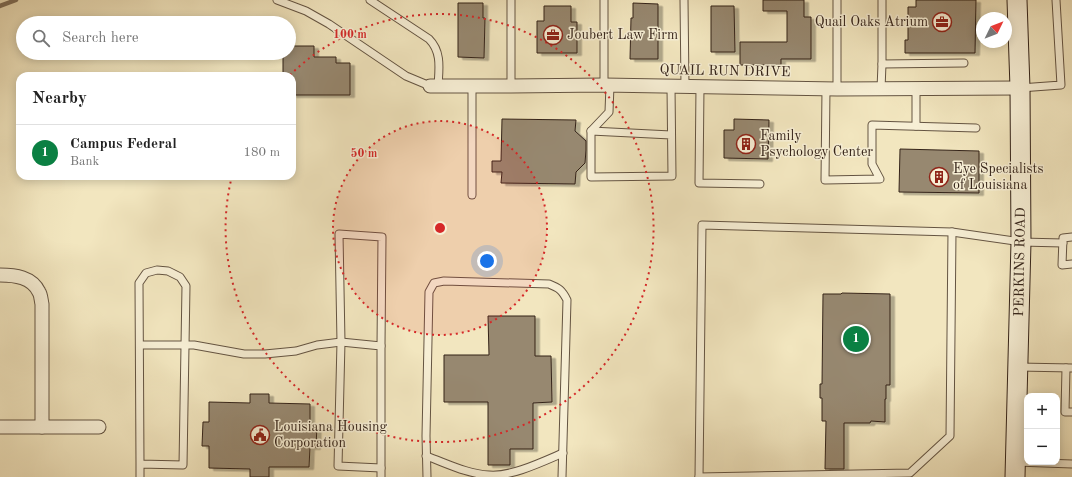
<!DOCTYPE html>
<html lang="en">
<head>
<meta charset="utf-8">
<style>
  body { margin:0; font-family:"Old Standard TT",serif; background:#f2f2f2; color:#222 }
  .controls { position:absolute; right:12px; bottom:12px; display:grid; overflow:hidden; border-radius:8px; box-shadow:0 2px 10px #0003 }
  .controls button { width:36px; height:36px; display:grid; place-items:center; padding:0; border:0; border-bottom:1px solid #e0e0e0; background:#fff; color:#222; font:20px sans-serif }
  .compass { position:absolute; left:976px; top:12px; width:36px; height:36px; border-radius:50%; background:#fff; box-shadow:0 2px 10px #0003; rotate:47deg }
  .you { position:absolute; left:487px; top:261px; width:14px; height:14px; margin:-10px; border:3px solid #fff; border-radius:50%; background:#1a73e8; box-shadow:0 0 0 6px #1a73e833 }
  .badge { display:grid; place-items:center; width:26px; height:26px; border-radius:50%; background:#0b8043; color:#fff; font-size:13px; font-weight:700 }
  .pin { position:absolute; translate:-50% -50%; border:2px solid #fff; box-shadow:0 1px 4px #0006 }
  .list { margin:0; padding:0; list-style:none }
  h2 { display:flex; justify-content:space-between; align-items:center; height:52px; margin:0; padding:0 16px; font-size:17px }
  h2 small { font-size:13px; font-weight:400; color:#767676 }
  .list li { display:grid; grid-template-columns:26px 1fr auto; gap:12px; align-items:center; box-sizing:border-box; height:56px; padding:0 16px; border-top:1px solid #e0e0e0 }
  .list b { display:block; font-size:15px; white-space:nowrap }
  .list p { margin:0; font-size:13px; white-space:nowrap; color:#767676 }
  .list em { font-size:13px; font-style:normal; color:#767676 }
  .icon { flex:none; width:22px; height:22px; fill:none; stroke:currentColor; stroke-width:2; stroke-linecap:round; stroke-linejoin:round }
  .map { position:relative; flex:none; width:1072px; height:477px; overflow:hidden }
  .search { position:absolute; background:#fff; box-shadow:0 2px 10px #0003; left:16px; top:16px; width:280px; height:44px; display:flex; align-items:center; gap:10px; box-sizing:border-box; padding:0 14px; border-radius:22px; color:#767676; font-size:15px }
  .panel { position:absolute; background:#fff; box-shadow:0 2px 10px #0003; left:16px; top:72px; width:280px; height:108px; border-radius:12px }
  .map>svg:first-child { display:block }
  .lines { fill:none; stroke-linecap:round; stroke-linejoin:round }
  .stream { stroke:#7f705b; stroke-width:4.5 }
  .building { fill:#97886f; stroke:#342319; filter:url(#shadow) }
  .service-casing { stroke:#645442; stroke-width:9 }
  .minor-casing { stroke:#645442; stroke-width:15 }
  .secondary-casing { stroke:#342319; stroke-width:21 }
  .service { stroke:#f7efd5; stroke-width:7 }
  .minor { stroke:#f7efd5; stroke-width:13 }
  .secondary { stroke:#f7efd5; stroke-width:19 }
  .ring { fill:none; stroke:#d62828; stroke-width:2; stroke-dasharray:2 4 }
  .labels { text-anchor:middle; dominant-baseline:central; stroke-width:3; stroke-linejoin:round; paint-order:stroke }
  .poi-label { font-size:14px; fill:#342319; stroke:#f7efd5; text-anchor:start }
  .street-label { font-size:14px; fill:#342319; stroke:#f7efd5 }
  .centre { fill:#d62828; stroke:#f7efd5; stroke-width:2 }
  .ring-label { font-size:12px; text-anchor:middle; font-weight:bold; fill:#d62828; stroke:#f7efd5; stroke-width:3; stroke-linejoin:round; paint-order:stroke }
</style>
</head>
<body>
<div class="map">
<svg width="1072" height="477" viewBox="0 0 1072 477">
  <defs>
    <filter id="shadow"><feDropShadow dx="4.5" dy="2.5" stdDeviation="0" flood-color="#0004"/></filter>
  </defs>
  <rect width="100%" height="100%" fill="#f2e6bf"/>
  <filter id="stains"><feTurbulence type="fractalNoise" baseFrequency=".005" numOctaves="4"/><feColorMatrix values="0 0 0 0 .2 0 0 0 0 .09 0 0 0 0 .02 0 0 0 .5 -.17"/></filter>
  <radialGradient id="worn" r=".72"><stop offset=".6" stop-color="#630" stop-opacity="0"/><stop offset="1" stop-color="#630" stop-opacity=".3"/></radialGradient>
  <g class="lines">
    <polyline class="stream" points="0,6 16,0"/>
  </g>
  <g class="building">
    <polygon points="763,0 804,0 804,17 811,17 811,59 781,59 781,65 740,65 740,42 787,42 787,11 763,11"/>
    <polygon points="916,0 976,0 975,53 905,53 905,40 908,40 908,7 916,7"/>
    <polygon points="458,3 483,3 483,18 485,18 484,58 458,57"/>
    <polygon points="633,3 658,4 658,59 630,59 631,18 633,18"/>
    <polygon points="544,6 571,6 571,22 577,22 577,53 537,53 537,21 544,21"/>
    <polygon points="711,6 734,6 735,52 711,52"/>
    <polygon points="289,46 314,46 314,57 336,57 336,63 350,63 350,95 292,95 292,76 283,76 283,53 289,53"/>
    <polygon points="502,119 576,120 575,131 586,141 586,150 585,163 576,172 575,184 501,183 502,172 492,172 492,161 501,161"/>
    <polygon points="734,119 769,120 768,159 724,158 724,130 734,130"/>
    <polygon points="900,149 979,151 979,193 899,192"/>
    <polygon points="842,293 890,294 890,385 886,385 886,399 885,399 885,422 871,421 870,423 844,423 844,469 825,469 826,421 822,421 822,398 820,398 820,384 822,384 823,294 841,294"/>
    <polygon points="488,316 535,316 535,356 551,356 552,402 533,403 533,449 510,449 510,465 488,465 488,402 444,402 444,355 489,355"/>
    <polygon points="250,394 269,394 269,403 310,404 310,425 317,425 316,447 310,447 309,467 269,467 269,477 250,477 250,469 209,468 209,446 202,446 203,422 209,422 209,402 250,403"/>
  </g>
  <g class="lines">
    <g class="service-casing">
      <g id="service">
        <polyline points="277,0 306,11 329,24 406,76 430,86"/>
        <path d="M370,0l59,39c13,13 10,30 9,47"/>
        <polyline points="604,0 604,85"/>
        <polyline points="684,0 685,87"/>
        <polyline points="882,0 882,64 964,63"/>
        <polyline points="472,86 472,195"/>
        <polyline points="511,86 511,0"/>
        <polyline points="671,87 672,176 591,177 591,131 671,135"/>
        <polyline points="700,87 699,183 760,184"/>
        <polyline points="1020,88 1061,85 1056,0"/>
        <polyline points="826,89 825,180 880,179 872,164 872,125 976,128"/>
        <polyline points="837,89 837,0"/>
        <polyline points="881,89 882,64"/>
        <polyline points="916,126 916,89"/>
        <polyline points="591,131 609,112 610,85"/>
        <polyline points="1072,237 1063,238 1062,265 1072,264"/>
        <polyline points="140,345 194,345 244,354 265,354 296,351 317,345 341,342 381,346 381,477"/>
        <polyline points="381,346 382,237 339,234 341,342 338,466 381,468"/>
        <polyline points="1018,367 1072,368"/>
        <polyline points="1066,368 1065,412 1072,412"/>
        <path d="M426,456c20,7 41,18 63,19 22,2 53,-13 74,-22"/>
        <polyline points="1015,462 1072,464"/>
        <polyline points="140,464 183,465 186,286 180,277 168,271 157,270 146,273 139,283 140,464 140,477"/>
        <path d="M427,477l-1,-41 3,-144 5,-9 10,-2 105,3c10,4 13,6 18,16l-5,177"/>
        <polyline points="699,477 702,225 952,232 1021,242 1063,243"/>
        <polyline points="699,477 910,473 950,436 952,232"/>
      </g>
    </g>
    <g class="minor-casing">
      <g id="minor">
        <polyline points="430,86 511,86 604,85 837,89 1020,88"/>
        <path d="M0,275c15,0 32,2 39,17 2,3 2,8 3,12v123"/>
        <polyline points="0,427 99,427"/>
      </g>
    </g>
    <g class="secondary-casing">
      <polyline id="secondary" points="1015,477 1021,242 1020,88 1017,0"/>
    </g>
    <use href="#service" class="service"/>
    <use href="#minor" class="minor"/>
    <use href="#secondary" class="secondary"/>
  </g>
  <circle cx="440" cy="228" r="107" fill="#d62828" fill-opacity=".12"/>
  <g class="ring">
    <circle cx="440" cy="228" r="107"/>
    <path d="M290 75A214 214 0 1 1 232 176"/>
  </g>
  <defs>
    <g id="office-ring" transform="scale(1)"><circle r="9.5" fill="#f7efd5" stroke="#8f2418" stroke-width="1.5"/><path d="M-6-3h4V-5.5h4V-3h4V5H-6ZM-1-4.5V-3h2v-1.5ZM-6 0V1H6V0Z" fill="#8f2418"/></g>
    <g id="building-ring" transform="scale(1)"><circle r="9.5" fill="#f7efd5" stroke="#8f2418" stroke-width="1.5"/><path d="M-4-6H4V6H1V3H-1V6H-4ZM-2.5-4.3h1.7v1.8h-1.7ZM.8-4.3h1.7v1.8H.8ZM-2.5-1h1.7V.8h-1.7ZM.8-1h1.7V.8H.8Z" fill="#8f2418"/></g>
    <g id="civic-ring" transform="scale(1)"><circle r="9.5" fill="#f7efd5" stroke="#8f2418" stroke-width="1.5"/><path d="M-.6-6.5H3V-4.5H.6V-3L4-1V1h2V6H-6V1h2V-1L-.6-3ZM-1.2 2.5V6h2.4V2.5Z" fill="#8f2418"/></g>
  </defs>
  <g fill-rule="evenodd">
    <use href="#office-ring" x="942" y="22"/>
    <use href="#office-ring" x="553" y="35"/>
    <use href="#building-ring" x="746" y="144"/>
    <use href="#building-ring" x="939" y="177"/>
    <use href="#civic-ring" x="260" y="435"/>
  </g>
  <g class="labels">
    <g class="poi-label">
      <text x="928" y="22" text-anchor="end">Quail Oaks Atrium</text>
      <text x="567" y="35">Joubert Law Firm</text>
      <text x="760" y="136">Family<tspan x="760" dy="16">Psychology Center</tspan></text>
      <text x="953" y="169">Eye Specialists<tspan x="953" dy="16">of Louisiana</tspan></text>
      <text x="274" y="427">Louisiana Housing<tspan x="274" dy="16">Corporation</tspan></text>
    </g>
    <g class="street-label">
      <text transform="translate(725 71) rotate(1)">QUAIL RUN DRIVE</text>
      <text transform="translate(1020 262) rotate(-89)">PERKINS ROAD</text>
    </g>
  </g>
  <circle cx="440" cy="228" r="6" class="centre"/>
  <g class="ring-label">
    <text x="350" y="38">100 m</text>
    <text x="364" y="157">50 m</text>
  </g>
  <rect width="100%" height="100%" filter="url(#stains)"/>
  <rect width="100%" height="100%" fill="url(#worn)"/>
</svg>
<div class="controls">
<button>+</button>
<button>−</button>
</div>
<svg class="compass" viewBox="-18 -18 36 36"><path d="M0-13l5 13h-10z" fill="#e53935"/><path d="M0 13l5-13h-10z" fill="#767676"/></svg>
<div class="you"></div>
<div class="pin badge" style="left:856px;top:339px">1</div>
<div class="search"><svg class="icon" aria-label="search" viewBox="0 0 24 24"><circle cx="10" cy="10" r="6"/><path d="M15 15l6 6"/></svg>Search here</div>
<section class="panel">
<h2>Nearby<small></small></h2>
<ul class="list">
<li><span class="badge">1</span><div><b>Campus Federal</b><p>Bank</p></div><em>180 m</em></li>
</ul>
</section>
</div>
</body>
</html>
